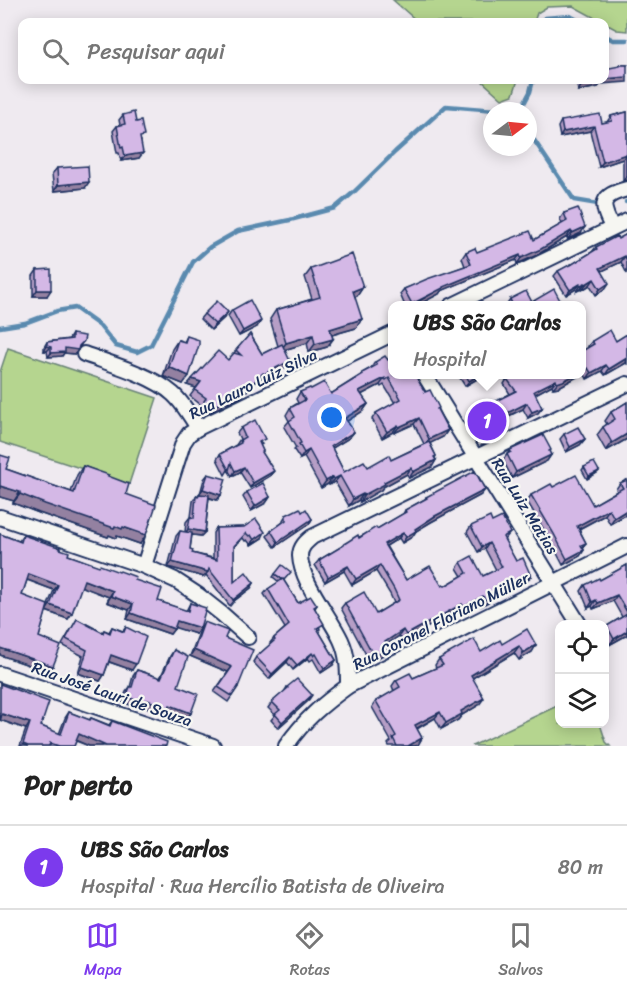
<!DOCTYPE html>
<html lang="pt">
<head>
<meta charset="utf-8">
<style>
  body { margin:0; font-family:Sriracha,sans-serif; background:#f2f2f2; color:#222 }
  .controls { position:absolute; right:18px; bottom:18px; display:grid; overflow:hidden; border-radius:12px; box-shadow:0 3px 15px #0003 }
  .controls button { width:54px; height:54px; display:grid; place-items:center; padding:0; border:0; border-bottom:2px solid #e0e0e0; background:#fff; color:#222; font:30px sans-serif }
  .compass { position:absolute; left:483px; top:102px; width:54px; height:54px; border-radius:50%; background:#fff; box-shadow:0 3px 15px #0003; rotate:74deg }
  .you { position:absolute; left:332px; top:418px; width:21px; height:21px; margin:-15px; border:4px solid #fff; border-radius:50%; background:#1a73e8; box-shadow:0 0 0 9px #1a73e833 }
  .badge { display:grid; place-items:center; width:39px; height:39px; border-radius:50%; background:#7c3aed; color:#fff; font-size:20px; font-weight:700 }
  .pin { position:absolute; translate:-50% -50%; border:3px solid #fff; box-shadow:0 2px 6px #0006 }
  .popup { position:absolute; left:388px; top:301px; width:198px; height:78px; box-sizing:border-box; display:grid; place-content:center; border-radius:12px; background:#fff; filter:drop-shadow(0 2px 4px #0005); font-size:20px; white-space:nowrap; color:#767676 }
  .popup b { font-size:22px; color:#222 }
  .popup::after { content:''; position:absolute; left:50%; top:100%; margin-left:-12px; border:12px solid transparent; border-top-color:#fff }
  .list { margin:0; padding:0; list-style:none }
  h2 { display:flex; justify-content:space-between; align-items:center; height:78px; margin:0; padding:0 24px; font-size:26px }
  h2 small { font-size:20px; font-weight:400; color:#767676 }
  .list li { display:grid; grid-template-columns:39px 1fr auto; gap:18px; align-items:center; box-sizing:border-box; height:84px; padding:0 24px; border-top:2px solid #e0e0e0 }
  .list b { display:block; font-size:22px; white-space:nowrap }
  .list p { margin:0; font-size:20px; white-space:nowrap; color:#767676 }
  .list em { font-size:20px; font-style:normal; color:#767676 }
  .icon { flex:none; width:33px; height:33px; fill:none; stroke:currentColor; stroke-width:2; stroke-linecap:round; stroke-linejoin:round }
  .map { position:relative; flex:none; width:627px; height:746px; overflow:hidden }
  .search { position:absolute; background:#fff; box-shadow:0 3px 15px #0003; left:18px; right:18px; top:18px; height:66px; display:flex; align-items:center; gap:15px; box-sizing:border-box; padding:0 21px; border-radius:12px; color:#767676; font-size:22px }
  .sheet { height:162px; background:#fff }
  nav { display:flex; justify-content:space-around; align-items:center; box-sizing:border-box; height:84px; border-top:2px solid #e0e0e0; background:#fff; font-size:16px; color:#767676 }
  nav a { display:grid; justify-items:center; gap:3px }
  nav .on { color:#7c3aed }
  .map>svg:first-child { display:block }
  .green { fill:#b5d58f; stroke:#688276; stroke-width:1.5 }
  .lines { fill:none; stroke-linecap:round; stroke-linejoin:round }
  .stream { stroke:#5a8aaf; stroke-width:4.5 }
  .street-casing { stroke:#1b2f5e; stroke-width:18 }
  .street { stroke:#f6f6f2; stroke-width:14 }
  .wall { fill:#b69ec6; stroke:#1b2f5e; stroke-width:1.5; fill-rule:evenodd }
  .shaded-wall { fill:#9481a1; stroke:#1b2f5e; stroke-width:1.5 }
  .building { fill:#d4b8e6; stroke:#1b2f5e; stroke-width:1.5 }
  .labels { text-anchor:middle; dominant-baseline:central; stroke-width:4.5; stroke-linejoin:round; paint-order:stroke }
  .street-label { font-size:16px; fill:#1b2f5e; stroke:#f6f6f2 }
</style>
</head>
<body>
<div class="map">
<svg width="627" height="746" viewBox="0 0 627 746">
  <rect width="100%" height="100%" fill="#efeaf0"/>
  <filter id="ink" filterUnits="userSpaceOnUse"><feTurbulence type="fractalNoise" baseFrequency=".0167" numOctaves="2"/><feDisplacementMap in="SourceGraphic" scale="12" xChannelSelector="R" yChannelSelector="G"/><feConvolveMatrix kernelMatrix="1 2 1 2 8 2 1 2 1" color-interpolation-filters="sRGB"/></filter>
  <g filter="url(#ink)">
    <g class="green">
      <polygon points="393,0 627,0 627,31 617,30 573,6 547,7 537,13 534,22 418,22"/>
      <polygon points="481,80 518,80 513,95 502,99"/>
      <polygon points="8,348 157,398 129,484 0,442 0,372"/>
      <polygon points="559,705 560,724 600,724 606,742 610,746 472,746"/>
    </g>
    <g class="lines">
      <g class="stream">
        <polyline points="545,22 545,18 570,16 581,22"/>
        <polyline points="604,35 613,40 627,40"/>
        <polyline points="520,111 530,92 533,80"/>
        <polyline points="528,131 574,200 598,204"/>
        <polyline points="626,202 627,202"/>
        <polyline points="0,327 25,323 57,311 75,308 100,326 116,346 137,352 151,345 193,262 210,247 238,231 290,220 335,208 354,192 395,152 446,106 508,111"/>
      </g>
      <g class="street-casing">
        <g id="street">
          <path d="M612,227c-12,-23 -12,-31 15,-38"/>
          <polyline points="451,306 627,221"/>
          <path d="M84,354c27,10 68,21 89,40 10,9 18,23 25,34"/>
          <polyline points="424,374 579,624"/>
          <polyline points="0,517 144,566 175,580 198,595 222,614 248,637"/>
          <polyline points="144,566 183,443 189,434 198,428 392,334"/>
          <polyline points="0,674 213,746"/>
          <path d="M348,686c0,-16 0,-31 -7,-46 -11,-24 -40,-58 -41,-84 0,-9 6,-14 12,-19l315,-153"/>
          <path d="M286,746c19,-27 36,-41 62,-60l279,-140"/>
        </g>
      </g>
      <use href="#street" class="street"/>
    </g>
    <g class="wall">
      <polygon points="620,65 627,65 601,84 598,87 578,91 576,80 604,80"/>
      <polygon points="627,112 627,180 623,181 623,159 599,167 590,131 560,137 558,127 561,121 602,123 607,122 611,116"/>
      <polygon points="123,115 141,141 139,158 121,161 119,153 117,153 113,131 117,126 120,125 119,120"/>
      <polygon points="57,168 85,188 54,191 52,174"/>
      <polygon points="564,213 581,233 568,239 567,237 537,255 517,264 516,260 441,291 439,294 416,306 405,306 400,294 404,289 465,266 462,258 466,252 477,252 534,240 562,224 560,219"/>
      <polygon points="627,234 627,274 621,262 602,271 605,289 596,295 590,285 582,290 581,289 577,291 576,289 566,295 554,276 558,271 571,265 592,252 596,247 618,239"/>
      <polygon points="311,269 363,287 357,296 355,297 356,328 332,335 333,339 327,347 309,352 307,343 284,350 285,368 259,380 258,379 241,397 227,404 225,402 222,406 208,413 199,408 201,405 190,396 196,388 187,385 228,360 250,334 262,354 278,346 270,319 276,310 312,299 305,277"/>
      <polygon points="37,270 47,296 33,296 33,276"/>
      <polygon points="510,299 532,302 564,305 507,306 506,305"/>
      <polygon points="232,310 257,327 239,336 228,316"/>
      <polygon points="204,314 224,318 211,330 200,319"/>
      <polygon points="72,334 81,346 75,354 64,353 62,356 48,357 47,351 44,351 44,347 47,342 69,339"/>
      <polygon points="627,334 627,364 626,363 605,375 602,371 587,379 584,373 559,387 553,388 552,385 535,394 542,408 538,413 528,418 523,409 507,417 508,420 504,425 501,427 497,433 488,438 487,434 480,437 470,417 474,412 510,394 504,384 507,379 582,375 588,346 592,341 616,341"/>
      <polygon points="187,336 183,384 163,376 172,349 178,340 184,342"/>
      <path d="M375,362l18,13 32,17 13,18 10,20 -5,7 -13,6 6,13 -1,2 1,2 -4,7 -23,11 -2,-4 -24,13 -2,3 -21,12 -1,-2 -10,6 -14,-24 -6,3 -1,-1 -7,4 -17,-31 -4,2 -6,-9 2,-2 -12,-21 5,-6 -3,-6 4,-7 8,-5 -2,-4 4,-7 11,-3 20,5 30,-19 1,-2 9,-5zM380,385l1,2 3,-2 11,18 -19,10 -4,6 10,19 11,-6 1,1 20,-9 10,20 -33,16 -23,7 -24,5 -12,-24 17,-10 5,-6 -7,-11 16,-10 5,-7 -7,-9z"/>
      <polygon points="458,375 484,375 465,386"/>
      <polygon points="627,402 627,439 606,451 597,435 603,427 607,424 605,421 611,412"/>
      <polygon points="241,428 262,444 260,445 263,451 262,453 270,476 250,488 240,472 232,476 228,470 225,475 217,459 220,454 236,445 240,439 237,433"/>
      <polygon points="564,434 585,439 580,445 566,452 560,439"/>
      <polygon points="510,450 549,452 551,455 547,461 512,478 503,460"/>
      <polygon points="0,455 6,469 71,492 77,475 83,466 108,476 126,494 140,544 117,536 116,538 109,535 108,537 39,513 13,503 14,501 0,497"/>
      <polygon points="584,467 599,471 597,473 587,479 582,470"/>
      <polygon points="208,474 221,495 217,500 209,498 205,532 201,536 192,535 190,549 192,553 213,558 213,533 216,528 244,527 262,538 251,545 247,540 245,541 243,538 234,547 234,582 254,583 251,588 234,601 230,606 206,575 204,577 168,567 176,536 180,531 185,532 186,522 190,517 191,517 193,501 196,496 200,494 204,479"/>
      <polygon points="627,480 627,514 610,524 605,515 579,529 586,543 583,547 584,550 580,556 563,565 550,540 527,501 531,495 553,487 593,505 617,491 616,489 620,483"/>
      <polygon points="247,492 270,497 266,503 251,511 243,497"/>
      <polygon points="481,495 431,522 416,531 412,537 402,543 399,538 386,546 406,580 445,586 462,576 457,568 461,562 483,576 496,570 485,549 478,552 467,532 471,526 492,522 510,533 504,540 516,561 531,576 527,581 493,597 490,601 481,606 479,602 460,612 458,610 403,641 399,636 386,644 389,648 385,654 370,662 341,608 345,603 376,614 394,603 390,594 376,571 352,585 344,571 325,582 315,565 319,560 341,547 344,544 377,529 403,514 405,510 425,499 426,497"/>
      <polygon points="302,512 312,519 309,524 275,547 267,536 271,531 283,522 283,520 286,515"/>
      <path d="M0,534l19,7 4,-6 37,14 8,6 67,25 23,21 28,10 4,-8 10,25 -4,6 -21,-7 -5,7 -43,-15 2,-9 -22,-8 2,-5 -28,-11 -9,27 -4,6 -22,-8 -7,26 14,29 -4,6 -49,-17zM27,580l27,10 -8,20 -24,-15z"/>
      <polygon points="627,565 627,635 609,645 604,636 604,629 607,626 622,617 613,601 593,609 592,606 588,608 581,591 585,585 600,580"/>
      <polygon points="275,574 284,581 298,603 317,605 315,608 320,629 318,630 336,660 333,665 321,673 313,659 310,661 308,658 293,670 287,662 269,679 253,662 256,657 271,644 270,643 274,638 285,628 264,594 268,589 279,582 273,577"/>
      <polygon points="77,619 102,632 104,630 109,632 112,627 123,631 126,627 132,670 109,662 104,675 100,681 78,673 83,656 62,645"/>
      <polygon points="204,622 225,638 238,687 228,702 214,692 228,672 190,656 201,627"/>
      <polygon points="502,644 536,645 532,652 519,660 514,653 472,678 479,705 462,715 458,720 441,729 435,718 417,729 422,738 418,745 415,746 389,746 388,744 391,741 372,707 376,701 394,691 392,686 396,680 413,678 436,668 435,665 439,659 481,652"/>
      <polygon points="174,650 178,686 191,713 187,718 167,711 165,714 144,706 142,709 122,702 126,692 130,687 133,676 137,670 160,678 170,656"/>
      <polygon points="0,684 41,726 59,734 65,718 69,712 89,720 91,718 109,725 112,721 166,746 89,746 76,741 74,746 20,746 26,729 0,720"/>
      <polygon points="287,687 308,701 278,728 271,720 275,715 268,708 272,702 284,692"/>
    </g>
    <g class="shaded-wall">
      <polygon points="627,77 627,82 601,84 598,87 578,91 581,86 601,80"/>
      <polygon points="594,126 590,131 560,137 563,132"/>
      <polygon points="143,153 139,158 121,161 125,156"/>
      <polygon points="626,154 623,159 599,167 603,162"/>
      <polygon points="626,176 627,176 627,180 623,181"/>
      <polygon points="89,182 85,188 54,191 58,185"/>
      <polygon points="585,227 581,233 568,239 572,233"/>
      <polygon points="571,231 567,237 537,255 517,264 521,258"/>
      <polygon points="520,255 516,260 441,291 439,294 416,306 411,306 443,287"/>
      <polygon points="625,256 621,262 596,274 600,268"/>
      <polygon points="594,279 590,285 582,290 586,284"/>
      <polygon points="585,283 581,289 577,291 581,285"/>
      <polygon points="609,283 605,289 596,295 600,289"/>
      <polygon points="580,284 576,289 566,295 570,290"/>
      <polygon points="363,287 357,296 347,299 353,291"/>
      <polygon points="37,290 51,290 47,296 33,296"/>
      <polygon points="228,312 224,318 211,330 215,324"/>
      <polygon points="362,319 356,328 324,337 330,329"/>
      <polygon points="261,321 257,327 239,336 243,331"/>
      <polygon points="313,335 307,343 280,351 286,343"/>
      <polygon points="333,339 327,347 309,352 315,344"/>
      <polygon points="84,341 77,349 78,350 75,354 64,353 62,356 48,357 51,353 65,348 79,346"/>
      <polygon points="47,346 51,347 47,351 44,351"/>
      <polygon points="627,358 626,363 605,375 609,369"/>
      <polygon points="290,361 285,368 259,380 264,374"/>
      <polygon points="606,365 602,371 587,379 591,373"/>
      <polygon points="169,367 189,376 183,384 163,376"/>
      <polygon points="588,368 584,373 559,387 553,388 557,383 575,375 582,375 582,371"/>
      <polygon points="263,373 258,379 241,397 227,404 231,397"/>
      <polygon points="479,375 484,375 465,386 469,381"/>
      <polygon points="385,378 380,385 355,398 359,391"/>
      <polygon points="192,379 201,382 196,388 187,385"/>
      <polygon points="556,380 552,385 530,397 534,391"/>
      <polygon points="227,400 222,406 208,413 212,407"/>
      <polygon points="527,403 523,409 501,419 505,414"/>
      <polygon points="368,404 363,411 341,425 345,418"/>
      <polygon points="542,408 538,413 528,418 532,412"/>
      <polygon points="419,418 414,424 394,433 399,427"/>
      <polygon points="508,420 504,425 496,429 500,423"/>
      <polygon points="398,425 393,432 382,438 387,432"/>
      <polygon points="501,427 497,433 488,438 492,432"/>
      <polygon points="491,429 487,434 480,437 484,432"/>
      <polygon points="448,430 443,437 425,446 429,439"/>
      <polygon points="354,432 349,438 326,452 331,446"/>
      <polygon points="627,434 627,439 606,451 612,443"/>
      <polygon points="585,439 580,445 566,452 570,447"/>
      <polygon points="309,450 304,457 300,459 304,453"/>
      <polygon points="551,455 547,461 512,478 516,472"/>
      <polygon points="436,460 432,467 409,478 413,472"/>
      <polygon points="244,467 240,472 232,476 235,471"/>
      <polygon points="411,468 407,474 383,487 381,490 360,502 364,495 384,482"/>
      <polygon points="274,471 270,476 250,488 253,483"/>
      <polygon points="599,471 597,473 587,479 589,476"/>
      <polygon points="340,476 335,482 329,485 334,479"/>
      <polygon points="333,477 328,484 321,488 326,481"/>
      <polygon points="0,486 20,492 14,501 0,497"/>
      <polygon points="203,489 221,495 217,500 199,494"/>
      <polygon points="485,490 481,495 431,522 416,531 412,537 402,543 406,537 415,529 435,516"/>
      <polygon points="20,494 115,526 123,527 146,535 140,544 117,536 116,538 109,535 108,537 39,513 13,503"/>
      <polygon points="363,494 359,500 349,506 353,499"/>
      <polygon points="270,497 266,503 251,511 255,506"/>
      <polygon points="609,509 605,515 573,532 577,526"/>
      <polygon points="627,510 627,514 610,524 614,518"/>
      <polygon points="312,519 309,524 275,547 278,542"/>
      <polygon points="188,529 205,532 201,536 185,534"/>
      <polygon points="265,532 262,538 251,545 254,540"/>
      <polygon points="403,533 399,538 380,550 384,544"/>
      <polygon points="489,543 485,549 478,552 482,547"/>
      <polygon points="584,550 580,556 563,565 567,559"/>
      <polygon points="172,562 208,572 204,577 168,567"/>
      <polygon points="380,565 376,571 352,585 356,579"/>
      <polygon points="348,566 344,571 325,582 328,577"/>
      <polygon points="29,574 58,585 54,590 25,579"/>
      <polygon points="531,576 527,581 493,597 490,601 481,606 485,600 493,593"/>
      <polygon points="84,580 113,591 109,597 80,586"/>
      <polygon points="254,583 251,588 234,601 233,600"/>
      <polygon points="617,595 613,601 593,609 598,603"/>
      <polygon points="111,596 133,604 129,610 107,602"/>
      <polygon points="483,596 479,602 460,612 464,607"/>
      <polygon points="596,600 592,606 588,608 592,602"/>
      <polygon points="462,604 458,610 403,641 406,635"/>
      <polygon points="50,605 72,613 68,619 46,611"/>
      <polygon points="131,613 174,629 170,634 127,619"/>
      <polygon points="177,621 200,628 196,634 173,627"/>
      <polygon points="403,630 399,636 381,648 385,642"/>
      <polygon points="627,631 627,635 609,645 614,639"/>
      <polygon points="536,645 532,652 519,660 523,653"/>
      <polygon points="519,646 514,653 466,682 471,675"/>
      <polygon points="0,648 53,666 49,672 0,655"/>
      <polygon points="389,648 385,654 370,662 374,656"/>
      <polygon points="194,650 232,667 228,672 190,656"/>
      <polygon points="312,653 308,658 293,670 297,665"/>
      <polygon points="111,655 136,664 132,670 107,661"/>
      <polygon points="290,657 287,662 269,679 272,674"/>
      <polygon points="336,660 333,665 321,673 324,668"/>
      <polygon points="82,667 104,675 100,681 78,673"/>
      <polygon points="312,695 308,701 278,728 282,722"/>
      <polygon points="126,697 170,705 191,713 187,718 167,711 165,714 144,706 142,709 122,702"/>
      <polygon points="484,698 479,705 462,715 458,720 441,729 446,723 461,711"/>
      <polygon points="440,712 435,718 410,732 415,725"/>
      <polygon points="2,714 30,723 26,729 0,720"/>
      <polygon points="79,734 103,744 102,746 89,746 75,740"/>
      <polygon points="422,738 418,745 415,746 408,746"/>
    </g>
    <g class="building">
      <polygon points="620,65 627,65 627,77 604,79 604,69 620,66"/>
      <polygon points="580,80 601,80 602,83 581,86"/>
      <polygon points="134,112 136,122 141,121 144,136 140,137 143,153 125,156 123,147 121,148 117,126 125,124 123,115"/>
      <polygon points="627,112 627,176 626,176 626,154 603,162 594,126 563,132 561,121 600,114 602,123 612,121 611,116"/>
      <polygon points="88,166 89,182 58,185 57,168"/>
      <polygon points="578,208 585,227 572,233 571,231 541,249 521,258 520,255 443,287 443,288 412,304 404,289 427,279 471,264 466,252 475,248 477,252 530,231 534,240 567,221 564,213"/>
      <polygon points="627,234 627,261 625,256 600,268 609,283 600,289 594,279 586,284 585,283 581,285 580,284 570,290 558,271 571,264 571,265 597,249 596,247 617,236 618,239"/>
      <polygon points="352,254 363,287 353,291 362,319 330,329 333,339 315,344 313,335 286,343 276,310 320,297 311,269"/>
      <polygon points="51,269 51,290 37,290 37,270"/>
      <polygon points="554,289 563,306 513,306 510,299 526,291 532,302"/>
      <polygon points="250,300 261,321 243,331 232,310"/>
      <polygon points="217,301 228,312 215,324 204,314"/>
      <polygon points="610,330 616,341 627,334 627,358 609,369 606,365 591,373 588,368 582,371 582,351 594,344 592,341"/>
      <polygon points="72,334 85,336 84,341 79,346 78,350 65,348 65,352 51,353 51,347 47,346 47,342 72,339"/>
      <polygon points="250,334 262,354 282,344 290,361 264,374 263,373 246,390 231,397 230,396 227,400 212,407 204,401 206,398 195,390 201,382 192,379 218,351 228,360 234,353 241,355 236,350"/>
      <polygon points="187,336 199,340 199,345 189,376 169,367 178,340 185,342"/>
      <polygon points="385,356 388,360 393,357 393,375 408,375 409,376 412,375 415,375 425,392 430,390 439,408 437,409 448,430 429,439 419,418 399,427 398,425 387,432 376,413 401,399 389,378 386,380 385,378 359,391 368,404 345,418 354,432 331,446 344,472 364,461 368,467 389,455 391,460 429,442 436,456 434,457 436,460 413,472 411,468 384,482 385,484 364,495 363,494 353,499 340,476 334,479 333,477 326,481 309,450 304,453 299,444 301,443 289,421 295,417 290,408 305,400 300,392 310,388 311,389 324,382 331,394 363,374 362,373 377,365 375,362"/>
      <polygon points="466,375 479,375 469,381"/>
      <polygon points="516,375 575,375 563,381 557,383 556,380 534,391 542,408 532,412 527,403 505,414 508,420 500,423 501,427 492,432 491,429 484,432 474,412 516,391 507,379"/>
      <polygon points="627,402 627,434 612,443 603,427 615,419 611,412"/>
      <polygon points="255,420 265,439 259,442 263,451 262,452 274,471 253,483 244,467 235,471 231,463 229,470 220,454 241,443 240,440 245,437 241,428"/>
      <polygon points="578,427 585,439 570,447 564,434"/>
      <polygon points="543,435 551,450 549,451 551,455 516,472 507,454 511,452 510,450"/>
      <polygon points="0,455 10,458 6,469 74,493 83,466 109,475 108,476 129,484 126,494 156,505 146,535 123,527 122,529 115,526 114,528 45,504 20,494 20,492 0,486"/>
      <polygon points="594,462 599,471 589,476 584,467"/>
      <polygon points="475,471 485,490 435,516 415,529 416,531 406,537 403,533 384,544 406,580 430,566 442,586 444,585 445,586 467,573 461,562 472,556 483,576 502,567 489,543 482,547 471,526 490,517 492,522 502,517 510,533 503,537 516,561 523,558 531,576 493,593 494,595 485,600 483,596 464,607 462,604 406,635 403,630 385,642 389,648 374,656 345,603 364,592 376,614 399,600 394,589 380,565 356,579 348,566 328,577 319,560 344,545 344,544 358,535 359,538 376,527 377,529 406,512 405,510 427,498 426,497"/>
      <polygon points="208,474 226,479 221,495 203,489"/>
      <polygon points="576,475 593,505 623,488 620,483 627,480 627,510 614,518 609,509 577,526 586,543 581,545 584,550 567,559 554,534 531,495 551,484 553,487"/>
      <polygon points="263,483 270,497 255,506 247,492"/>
      <polygon points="199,494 209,495 205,532 188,529 190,517 194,518 196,496 198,497"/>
      <polygon points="300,508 302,512 306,509 312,519 278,542 271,531 286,520 286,515"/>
      <polygon points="256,519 265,532 254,540 251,535 249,536 246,533 234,546 234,582 246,572 254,583 234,599 234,601 209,569 208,572 172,562 180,531 192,533 190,549 193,550 192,553 217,560 216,528 244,527"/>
      <polygon points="0,534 21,542 23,535 61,548 60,549 69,552 68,555 99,566 100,565 119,572 120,571 136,577 135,580 162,589 158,601 188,611 190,603 206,608 200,628 177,621 174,629 131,613 133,604 111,596 113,591 84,580 72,613 50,605 58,585 29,574 22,595 48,605 39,637 61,646 53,666 0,648"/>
      <polygon points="282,565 291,572 284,580 275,574"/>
      <polygon points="627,565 627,612 617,595 598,603 596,600 592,602 585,585 599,578 600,580"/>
      <polygon points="283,579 298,603 311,596 317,605 314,607 324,624 317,628 336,660 324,668 316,654 314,656 312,653 297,665 290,657 272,674 256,657 275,640 274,638 289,625 268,589"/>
      <polygon points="627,614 627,631 614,639 607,626"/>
      <polygon points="77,619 103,633 104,630 110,633 112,627 124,632 126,627 146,637 136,664 111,655 104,675 82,667 87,650 66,639"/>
      <polygon points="204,622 228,631 225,638 253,650 238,687 232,696 218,687 232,667 194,650"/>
      <polygon points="527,629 536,645 523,653 519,646 471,675 484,698 461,711 462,714 446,723 440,712 415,725 422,738 408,746 397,746 393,738 396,736 376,701 400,687 396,680 410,673 413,678 443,665 439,659 474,639 481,652 500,640 502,644"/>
      <polygon points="174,650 188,657 178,686 198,694 191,713 170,705 169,708 147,700 146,703 126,697 130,687 132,687 137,670 161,678"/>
      <polygon points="297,679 312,695 282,722 275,714 280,710 272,702 288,688 287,687"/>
      <polygon points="0,684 49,702 41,726 61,734 69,712 90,720 91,718 110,726 112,721 167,742 166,746 106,746 79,734 74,746 59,746 50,743 49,746 28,746 23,744 30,723 2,714 0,721"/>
    </g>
  </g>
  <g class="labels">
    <g class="street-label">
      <text transform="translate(253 384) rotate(-26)">Rua Lauro Luiz Silva</text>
      <text transform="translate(525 506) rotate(58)">Rua Luiz Matias</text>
      <text transform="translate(441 621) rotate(-27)">Rua Coronel Floriano Müller</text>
      <text transform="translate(112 694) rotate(19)">Rua José Lauri de Souza</text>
    </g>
  </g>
</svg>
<div class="controls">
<button><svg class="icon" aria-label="locate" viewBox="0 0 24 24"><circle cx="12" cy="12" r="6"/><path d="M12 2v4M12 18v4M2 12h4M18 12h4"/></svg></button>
<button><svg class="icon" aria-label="layers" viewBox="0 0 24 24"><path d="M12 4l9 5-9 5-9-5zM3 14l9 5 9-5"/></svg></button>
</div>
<svg class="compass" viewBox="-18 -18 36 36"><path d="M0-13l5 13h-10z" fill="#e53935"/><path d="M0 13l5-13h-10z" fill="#767676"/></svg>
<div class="you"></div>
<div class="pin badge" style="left:487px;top:421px">1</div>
<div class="popup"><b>UBS São Carlos</b>Hospital</div>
<div class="search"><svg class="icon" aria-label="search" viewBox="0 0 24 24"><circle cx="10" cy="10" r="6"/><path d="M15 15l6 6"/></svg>Pesquisar aqui</div>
</div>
<section class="sheet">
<h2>Por perto<small></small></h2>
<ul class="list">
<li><span class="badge">1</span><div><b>UBS São Carlos</b><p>Hospital · Rua Hercílio Batista de Oliveira</p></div><em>80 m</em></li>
</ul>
</section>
<nav>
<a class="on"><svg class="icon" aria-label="map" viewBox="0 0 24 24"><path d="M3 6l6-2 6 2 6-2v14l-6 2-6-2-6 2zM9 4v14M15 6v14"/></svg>Mapa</a>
<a><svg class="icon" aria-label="directions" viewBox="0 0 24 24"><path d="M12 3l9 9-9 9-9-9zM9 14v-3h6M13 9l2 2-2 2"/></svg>Rotas</a>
<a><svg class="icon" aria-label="saved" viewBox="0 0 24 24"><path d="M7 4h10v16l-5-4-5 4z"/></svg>Salvos</a>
</nav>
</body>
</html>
